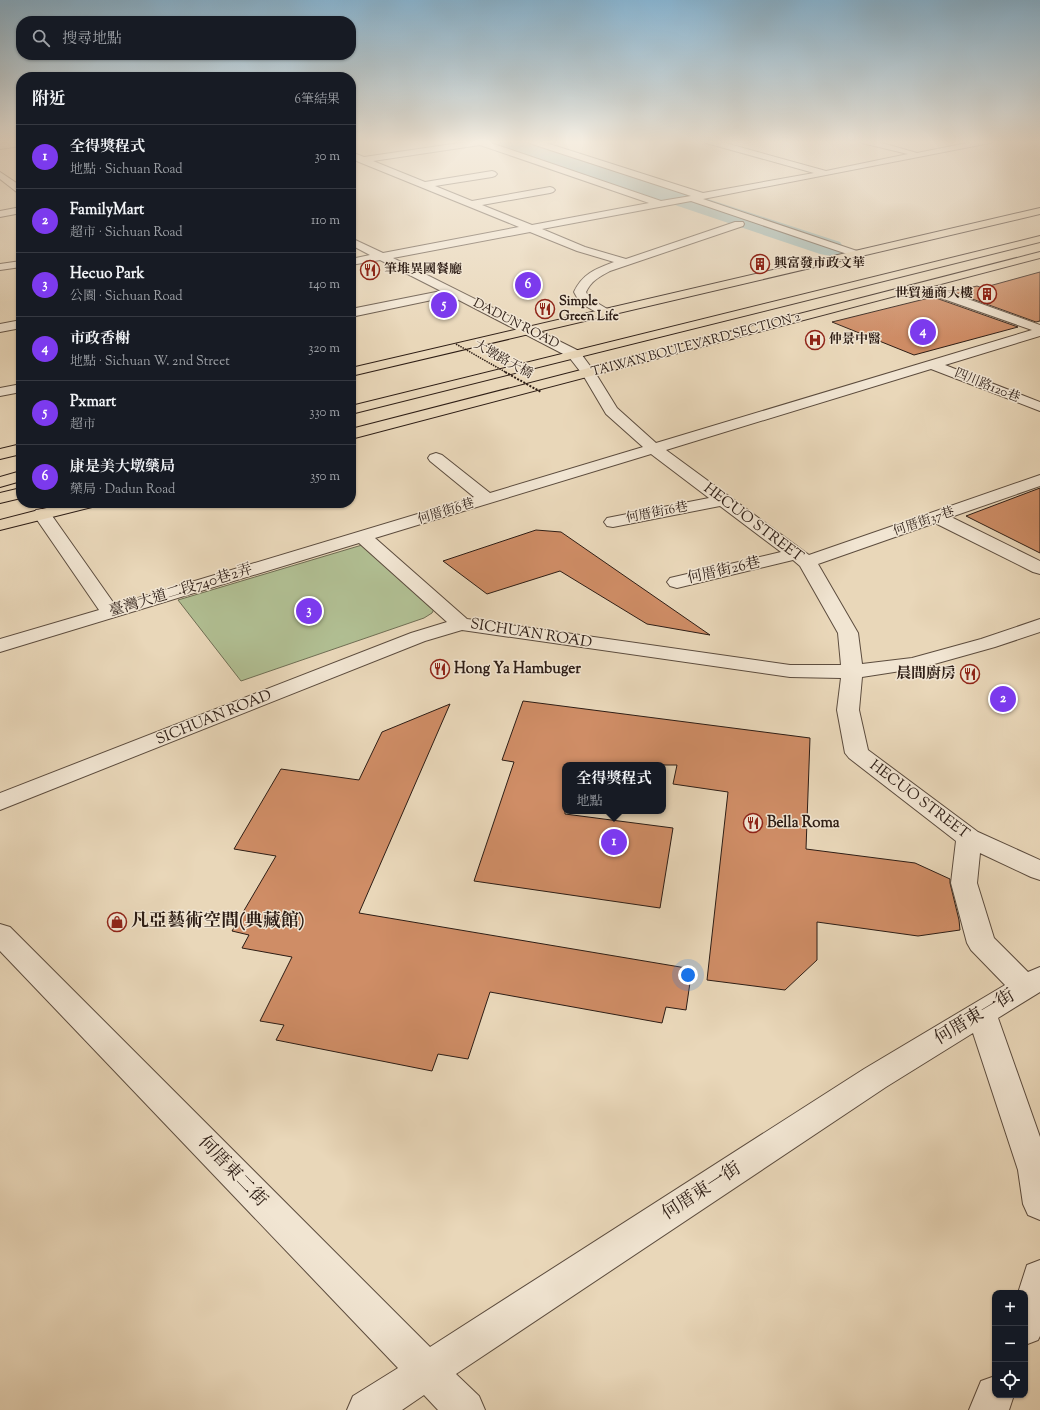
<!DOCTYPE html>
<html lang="zh-TW">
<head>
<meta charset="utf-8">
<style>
  body { margin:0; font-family:"Sorts Mill Goudy","Noto Serif TC",serif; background:#20242c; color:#f1f3f6 }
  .controls { position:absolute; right:12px; bottom:12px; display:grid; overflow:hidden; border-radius:8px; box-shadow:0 1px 3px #0004 }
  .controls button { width:36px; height:36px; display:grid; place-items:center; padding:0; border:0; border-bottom:1px solid #363941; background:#171b24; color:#f1f3f6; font:20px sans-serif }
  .you { position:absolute; left:688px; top:975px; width:14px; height:14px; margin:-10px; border:3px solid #fff; border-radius:50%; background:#1a73e8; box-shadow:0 0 0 6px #1a73e833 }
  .badge { display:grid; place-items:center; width:26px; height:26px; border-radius:50%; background:#7c3aed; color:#fff; font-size:13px; font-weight:700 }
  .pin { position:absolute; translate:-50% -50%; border:2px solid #fff; box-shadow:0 1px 4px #0006 }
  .popup { position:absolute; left:562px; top:762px; width:104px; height:52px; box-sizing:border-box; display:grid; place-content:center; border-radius:8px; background:#171b24; filter:drop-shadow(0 1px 3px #0005); font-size:13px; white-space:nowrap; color:#9ea1a6 }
  .popup b { font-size:15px; color:#f1f3f6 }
  .popup::after { content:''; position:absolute; left:50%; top:100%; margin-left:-8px; border:8px solid transparent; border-top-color:#171b24 }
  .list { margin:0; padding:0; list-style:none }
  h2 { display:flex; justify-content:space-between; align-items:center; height:52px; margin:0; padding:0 16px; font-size:17px }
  h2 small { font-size:13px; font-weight:400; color:#9ea1a6 }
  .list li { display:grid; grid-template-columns:26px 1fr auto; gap:12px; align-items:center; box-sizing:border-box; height:64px; padding:0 16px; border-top:1px solid #363941 }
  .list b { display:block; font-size:15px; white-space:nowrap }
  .list p { margin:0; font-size:13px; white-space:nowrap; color:#9ea1a6 }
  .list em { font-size:13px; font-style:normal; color:#9ea1a6 }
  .icon { flex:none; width:22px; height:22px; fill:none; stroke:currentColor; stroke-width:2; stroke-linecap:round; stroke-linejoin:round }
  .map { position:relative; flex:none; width:1040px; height:1410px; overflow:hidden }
  .search { position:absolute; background:#171b24; box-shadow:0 1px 3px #0004; left:16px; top:16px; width:340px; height:44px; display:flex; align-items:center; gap:10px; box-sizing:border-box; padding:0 14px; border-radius:16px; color:#9ea1a6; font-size:15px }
  .panel { position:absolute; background:#171b24; box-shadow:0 1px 3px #0004; left:16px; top:72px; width:340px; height:436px; border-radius:16px }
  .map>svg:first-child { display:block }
  .green { fill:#b1bf93; stroke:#6f6e54 }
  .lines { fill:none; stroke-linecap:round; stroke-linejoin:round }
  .river { fill:#99b8b6; fill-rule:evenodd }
  .building { fill:#cf8d66; stroke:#2d1d15 }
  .minor-casing { stroke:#5c4c3e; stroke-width:2 }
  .major-casing { stroke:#2d1d15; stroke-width:2 }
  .minor { fill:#f1e5d2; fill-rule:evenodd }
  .major { fill:#e9d7b9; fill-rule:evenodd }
  .path-bridge-far1 { stroke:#2d1d15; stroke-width:1.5; stroke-dasharray:1.5 1; stroke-linecap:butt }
  .path-bridge { stroke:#2d1d15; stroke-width:2; stroke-dasharray:2 1.5; stroke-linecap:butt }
  .labels { text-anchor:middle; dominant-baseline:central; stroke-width:3; stroke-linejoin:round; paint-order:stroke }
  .far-poi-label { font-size:13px; font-weight:bold; fill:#2d1d15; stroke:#f1e5d2; text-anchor:start }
  .far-street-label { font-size:13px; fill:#2d1d15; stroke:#f1e5d2 }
  .street-label { font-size:15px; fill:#2d1d15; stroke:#f1e5d2 }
  .poi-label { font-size:15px; font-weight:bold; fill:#2d1d15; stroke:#f1e5d2; text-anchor:start }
  .near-poi-label { font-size:18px; font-weight:bold; fill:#2d1d15; stroke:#f1e5d2; text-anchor:start }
  .near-street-label { font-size:18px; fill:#2d1d15; stroke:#f1e5d2 }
</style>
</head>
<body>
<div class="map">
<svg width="1040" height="1410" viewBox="0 0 1040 1410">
  <rect width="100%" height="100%" fill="#e9d7b9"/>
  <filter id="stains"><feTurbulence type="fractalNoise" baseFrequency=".005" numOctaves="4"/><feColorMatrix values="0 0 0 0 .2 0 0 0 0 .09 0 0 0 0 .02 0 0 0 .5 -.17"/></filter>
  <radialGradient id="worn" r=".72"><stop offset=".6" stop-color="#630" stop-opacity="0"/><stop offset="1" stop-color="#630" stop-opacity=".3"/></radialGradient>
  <polygon class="green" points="362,545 434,609 432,613 424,618 241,681 178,600"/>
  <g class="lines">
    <polygon class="river" points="497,141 530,141 840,242 844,248 840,254 830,256 820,254 500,146"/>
  </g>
  <g class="building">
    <polygon points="1040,272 1040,321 1036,322 953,292 977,286 982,288"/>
    <polygon points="933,297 1018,327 914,355 832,322"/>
    <polygon points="1040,488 1040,553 966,516"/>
    <polygon points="536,530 561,532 710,635 647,624 560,571 487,594 443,561"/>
    <polygon points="523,701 810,738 806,849 915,863 950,879 950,883 959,920 960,930 918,936 817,922 817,960 785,990 707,980 728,792 673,784 677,765 565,765 565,814 673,828 660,908 474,881 514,762 502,760"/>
    <polygon points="450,704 359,913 692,969 686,1010 666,1007 662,1023 490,992 468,1059 438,1054 432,1071 276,1040 284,1025 260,1021 292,957 242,948 249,935 232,931 276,856 234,849 281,769 359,780 382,732"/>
  </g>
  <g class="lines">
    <g class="minor-casing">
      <g id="minor">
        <polygon points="21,141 21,146 0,149 0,143"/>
        <path d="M473,141h21l-3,2 170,58 30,-5 -162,-53 -1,-2h12l163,52 111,-20 -108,-30 -1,-2h13l108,30 82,-17 -46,-11 -1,-2h14l42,12 60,-12h17l-4,2 -287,56 157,53 2,2 -6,3 -165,-56 -149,28 43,18 41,12 109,-37h8l1,2 -1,2 -133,45c-11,6 -19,10 -24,21l3,6 20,12 2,3 -2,3 -4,1 -25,-14 -6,-11c9,-19 22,-23 40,-30l-37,-11 -47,-19 -137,26 186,93 17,23 21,34 39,35 376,-113 -114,-40 -2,-3 2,-3h8l114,41v11l-95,29 95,37v9l-109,-42 -265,81 143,105 231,-80v11l-89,31 89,44v13l-7,-2 -98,-49 -117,41 40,69 4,31 50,-6 69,-19 59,-20v13l-45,15 -75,21 -58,9 -3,33 9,40 110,82 62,28v20l-9,-3 -51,-24 -3,30 17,55 34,34 12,-5v25l-42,26 42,119v83l-12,-5 -5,-11 -5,-34 -45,-137 -87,54 -430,287 23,22 6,14h-47l-14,-15 -22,15h-55l6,-14 45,-28 -398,-417v-27l10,3 420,420 434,-278 141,-84 -34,-35 -4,-7 -16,-60 5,-42 -107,-83 -4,-5 -8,-43 4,-32 -51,-1 -328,-47 -37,11 -425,169v-17l411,-160 36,-11 -88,-79 -359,109v-13l99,-29 -66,-96 3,-4 6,-1 6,1 67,95 359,-108 -44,-36 -2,-3 2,-3 6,-2 6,2 48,38 153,-46 -37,-33 -23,-39 -14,-18 -118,-61 -100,21v-8l90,-18 -61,-31 -29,5v-6l19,-4 -19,-10v-7l32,15 136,-26 -160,-65 -8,-4v-6l13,5zM480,145l169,58 -117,22 -50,-20 68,-12 3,-1 2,-2 -2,-2 -3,-1 -78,14 -37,-15 57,-9 3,-1 2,-2 -2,-2 -3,-1 -67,11 -52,-21zM651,454l58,44 -102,20 -3,4 3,4 6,1 107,-21 61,46 -111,26 -3,4 3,4 7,2 116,-28 7,6 38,67 3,32h-51l-323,-46 -92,-81z"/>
        <polygon points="0,172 21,186 21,194 18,193 0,179"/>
        <polygon points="21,207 21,213 0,217 0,211"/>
        <polygon points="21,261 21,267 0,270 0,264"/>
        <polygon points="21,320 21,328 0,332 0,324"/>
        <polygon points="21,384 21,392 0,396 0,388"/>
        <polygon points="1040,1260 1040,1336 1038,1340 1025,1345 1025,1293 1018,1293 1027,1265"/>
        <polygon points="995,1376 995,1395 1014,1395 1009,1410 969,1410 981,1381"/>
      </g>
    </g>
    <g class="major-casing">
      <g id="major">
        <polygon points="1040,208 1040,214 351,376 351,368"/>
        <polygon points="1040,236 1040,242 351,414 351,406"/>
        <polygon points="1040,252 1040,258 351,439 351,429"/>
        <polygon points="21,444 21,454 0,459 0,449"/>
        <polygon points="21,471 21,481 0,487 0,477"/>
        <polygon points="21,488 21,498 0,503 0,493"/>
        <polygon points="66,503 95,503 92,507 0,530 0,520"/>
      </g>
    </g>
    <use href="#minor" class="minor"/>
    <use href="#major" class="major"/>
    <polyline class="path-bridge-far1" points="456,344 507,373"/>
    <polyline class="path-bridge" points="505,372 541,392"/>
  </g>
  <linearGradient id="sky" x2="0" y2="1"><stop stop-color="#88b6d4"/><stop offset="0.42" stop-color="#f5ede0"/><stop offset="1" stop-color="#f5ede0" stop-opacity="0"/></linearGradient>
  <rect width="1040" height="338" fill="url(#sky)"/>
  <defs>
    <g id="building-ring" transform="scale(1)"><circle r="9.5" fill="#f1e5d2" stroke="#8f2418" stroke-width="1.5"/><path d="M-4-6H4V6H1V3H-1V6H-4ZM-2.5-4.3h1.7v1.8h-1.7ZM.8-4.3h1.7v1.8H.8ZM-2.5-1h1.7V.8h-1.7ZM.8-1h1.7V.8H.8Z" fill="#8f2418"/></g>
    <g id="restaurant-ring" transform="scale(1)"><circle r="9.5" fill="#f1e5d2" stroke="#8f2418" stroke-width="1.5"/><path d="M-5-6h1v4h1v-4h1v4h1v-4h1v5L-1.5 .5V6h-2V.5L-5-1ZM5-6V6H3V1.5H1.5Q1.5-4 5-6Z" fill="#8f2418"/></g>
    <g id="hospital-ring" transform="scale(1)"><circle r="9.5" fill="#f1e5d2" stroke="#8f2418" stroke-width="1.5"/><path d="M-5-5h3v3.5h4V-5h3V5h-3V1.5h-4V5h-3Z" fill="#8f2418"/></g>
    <g id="shop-ring" transform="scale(1)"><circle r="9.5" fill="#f1e5d2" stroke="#8f2418" stroke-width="1.5"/><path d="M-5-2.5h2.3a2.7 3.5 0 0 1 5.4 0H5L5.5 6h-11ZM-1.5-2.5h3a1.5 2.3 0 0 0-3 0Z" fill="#8f2418"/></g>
  </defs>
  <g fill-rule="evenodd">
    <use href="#building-ring" x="760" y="264"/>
    <use href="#restaurant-ring" x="370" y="270"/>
    <use href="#building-ring" x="987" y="294"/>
    <use href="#restaurant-ring" x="545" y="309"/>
    <use href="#hospital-ring" x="815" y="340"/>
    <use href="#restaurant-ring" x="440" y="669"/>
    <use href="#restaurant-ring" x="970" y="674"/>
    <use href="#restaurant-ring" x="753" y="823"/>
    <use href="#shop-ring" x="117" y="922"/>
  </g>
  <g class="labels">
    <g class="far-poi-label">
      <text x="774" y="264">興富發市政文華</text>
      <text x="384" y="270">筆堆異國餐廳</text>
      <text x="973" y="294" text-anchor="end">世貿通商大樓</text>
      <text x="559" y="302">Simple<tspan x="559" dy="15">Green Life</tspan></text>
      <text x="829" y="340">仲景中醫</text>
    </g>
    <g class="far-street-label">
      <text transform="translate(516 324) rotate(27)">DADUN ROAD</text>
      <text transform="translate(696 345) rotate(-15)">TAIWAN BOULEVARD SECTION 2</text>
      <text transform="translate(503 360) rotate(29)">大墩路天橋</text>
      <text transform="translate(987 386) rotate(22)">四川路120巷</text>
      <text transform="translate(446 512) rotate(-17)">何厝街6巷</text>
      <text transform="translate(657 513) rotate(-11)">何厝街16巷</text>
      <text transform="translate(924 522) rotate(-19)">何厝街37巷</text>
    </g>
    <g class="street-label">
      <text transform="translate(753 523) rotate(37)">HECUO STREET</text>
      <text transform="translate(724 571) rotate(-13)">何厝街26巷</text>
      <text transform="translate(181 591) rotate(-17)">臺灣大道二段740巷2弄</text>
      <text transform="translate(531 634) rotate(9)">SICHUAN ROAD</text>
      <text transform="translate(214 718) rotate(-22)">SICHUAN ROAD</text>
      <text transform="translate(919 800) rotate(37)">HECUO STREET</text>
    </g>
    <g class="poi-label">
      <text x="454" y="669">Hong Ya Hambuger</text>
      <text x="956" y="674" text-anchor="end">晨間廚房</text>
      <text x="767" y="823">Bella Roma</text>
    </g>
    <g class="near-poi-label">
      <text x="131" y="922">凡亞藝術空間(典藏館)</text>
    </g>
    <g class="near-street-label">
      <text transform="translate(975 1018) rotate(-31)">何厝東一街</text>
      <text transform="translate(232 1172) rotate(46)">何厝東二街</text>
      <text transform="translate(702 1192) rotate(-33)">何厝東一街</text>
    </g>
  </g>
  <rect width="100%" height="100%" filter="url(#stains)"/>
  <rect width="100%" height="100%" fill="url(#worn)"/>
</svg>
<div class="controls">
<button>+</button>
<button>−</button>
<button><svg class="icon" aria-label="locate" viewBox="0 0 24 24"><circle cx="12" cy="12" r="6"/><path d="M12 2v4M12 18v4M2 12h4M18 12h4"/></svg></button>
</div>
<div class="you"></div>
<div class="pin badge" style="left:614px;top:842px">1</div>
<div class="popup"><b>全得獎程式</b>地點</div>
<div class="pin badge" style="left:1003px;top:699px">2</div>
<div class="pin badge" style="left:309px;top:611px">3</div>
<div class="pin badge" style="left:923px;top:332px">4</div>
<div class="pin badge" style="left:444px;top:305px">5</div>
<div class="pin badge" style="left:528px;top:285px">6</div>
<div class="search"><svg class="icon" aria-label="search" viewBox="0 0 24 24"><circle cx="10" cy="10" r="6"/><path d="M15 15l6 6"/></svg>搜尋地點</div>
<section class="panel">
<h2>附近<small>6筆結果</small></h2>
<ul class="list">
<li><span class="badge">1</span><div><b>全得獎程式</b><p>地點 · Sichuan Road</p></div><em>30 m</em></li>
<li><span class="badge">2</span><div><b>FamilyMart</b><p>超市 · Sichuan Road</p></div><em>110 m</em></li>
<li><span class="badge">3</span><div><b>Hecuo Park</b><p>公園 · Sichuan Road</p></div><em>140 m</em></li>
<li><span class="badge">4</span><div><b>市政香榭</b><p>地點 · Sichuan W. 2nd Street</p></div><em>320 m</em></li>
<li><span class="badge">5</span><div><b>Pxmart</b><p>超市</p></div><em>330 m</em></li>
<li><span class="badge">6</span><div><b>康是美大墩藥局</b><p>藥局 · Dadun Road</p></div><em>350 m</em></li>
</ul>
</section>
</div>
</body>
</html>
